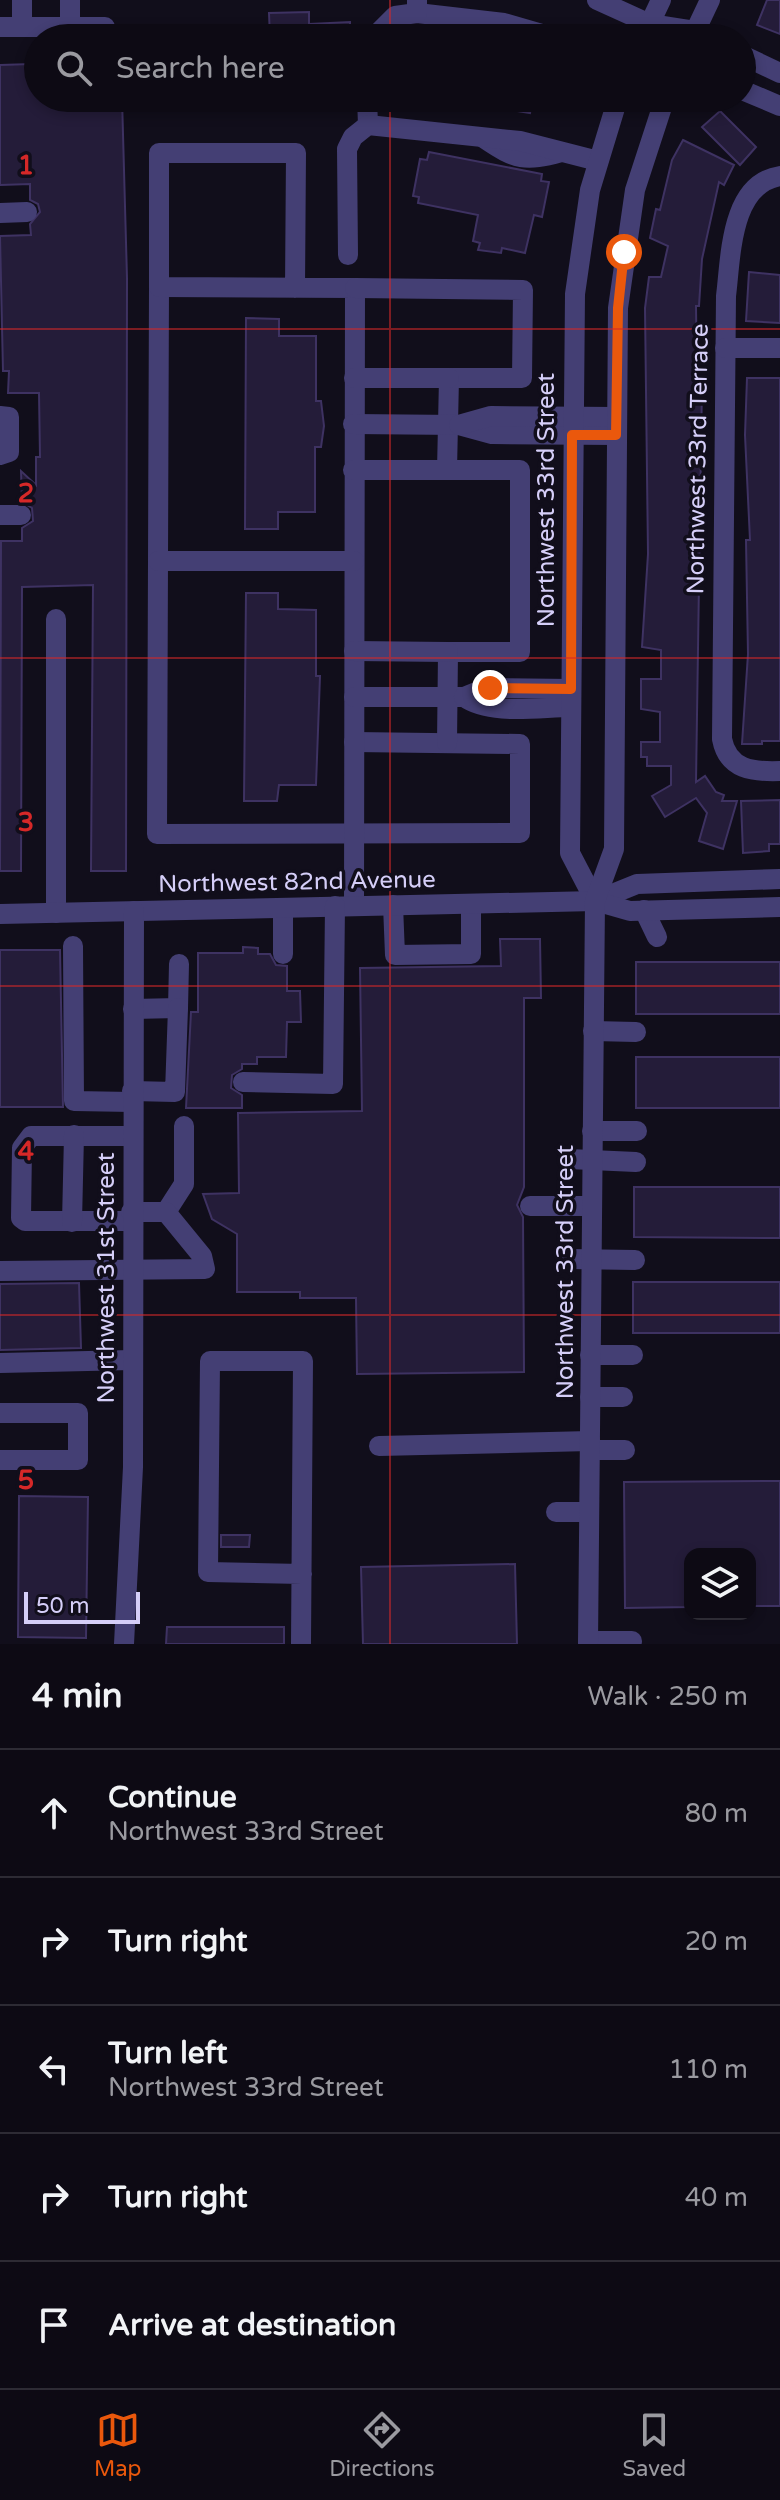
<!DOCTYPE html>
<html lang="en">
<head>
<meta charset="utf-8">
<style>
  body { margin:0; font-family:"Varela Round",sans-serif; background:#16131d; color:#f1f3f6 }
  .controls { position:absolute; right:24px; bottom:24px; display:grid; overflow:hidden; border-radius:16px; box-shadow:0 4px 12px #0003 }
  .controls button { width:72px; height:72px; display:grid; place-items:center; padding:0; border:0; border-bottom:2px solid #2d2b34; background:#0d0a14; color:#f1f3f6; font:40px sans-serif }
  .scale { position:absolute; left:24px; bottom:20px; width:116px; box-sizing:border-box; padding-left:8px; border:4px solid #d5cef8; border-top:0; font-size:22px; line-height:28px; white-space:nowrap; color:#d5cef8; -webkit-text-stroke:6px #110e1b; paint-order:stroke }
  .stop { position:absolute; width:24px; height:24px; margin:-18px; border:6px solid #ea580c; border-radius:50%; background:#fff }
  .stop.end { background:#ea580c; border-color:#fff; box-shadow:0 2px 8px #0008 }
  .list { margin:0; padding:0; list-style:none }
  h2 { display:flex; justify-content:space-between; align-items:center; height:104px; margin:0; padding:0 32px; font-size:34px }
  h2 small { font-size:26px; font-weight:400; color:#9a9aa0 }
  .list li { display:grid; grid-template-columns:52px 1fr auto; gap:24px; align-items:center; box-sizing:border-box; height:128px; padding:0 32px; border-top:2px solid #2d2b34 }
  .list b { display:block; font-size:30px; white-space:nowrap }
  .list p { margin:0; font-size:26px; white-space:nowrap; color:#9a9aa0 }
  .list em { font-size:26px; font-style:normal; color:#9a9aa0 }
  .icon { flex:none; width:44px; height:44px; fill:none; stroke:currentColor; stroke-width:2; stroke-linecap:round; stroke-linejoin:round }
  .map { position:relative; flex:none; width:780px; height:1644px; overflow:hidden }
  .search { position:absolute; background:#0d0a14; box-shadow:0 4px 12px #0003; left:24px; right:24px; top:24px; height:88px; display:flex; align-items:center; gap:20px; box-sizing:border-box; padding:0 28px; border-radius:44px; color:#9a9aa0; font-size:30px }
  .sheet { height:744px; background:#0d0a14 }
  nav { display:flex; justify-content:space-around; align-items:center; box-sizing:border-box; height:112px; border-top:2px solid #2d2b34; background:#0d0a14; font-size:22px; color:#9a9aa0 }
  nav a { display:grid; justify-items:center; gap:4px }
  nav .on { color:#ea580c }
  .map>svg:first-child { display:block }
  .building { fill:#241c39; stroke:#3e3262; stroke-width:2 }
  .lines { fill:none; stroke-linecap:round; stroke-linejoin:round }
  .minor { stroke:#443f74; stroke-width:20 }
  .route { stroke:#ea580c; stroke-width:10 }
  .grid { fill:none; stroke:#d62828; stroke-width:2; stroke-opacity:0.55 }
  .labels { text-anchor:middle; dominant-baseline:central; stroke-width:7; stroke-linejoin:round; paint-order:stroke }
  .street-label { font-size:24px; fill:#d5cef8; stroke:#110e1b }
  .grid-label { font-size:26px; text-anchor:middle; font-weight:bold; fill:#d62828; stroke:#110e1b; stroke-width:7; stroke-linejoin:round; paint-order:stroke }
</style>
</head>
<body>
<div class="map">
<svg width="780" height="1644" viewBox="0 0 780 1644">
  <rect width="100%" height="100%" fill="#110e1b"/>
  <g class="building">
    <polygon points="767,0 780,0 780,34 757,25"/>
    <polygon points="309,12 309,24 350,22 350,38 270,38 269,13"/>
    <polygon points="31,64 31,81 37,81 38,98 122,98 127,278 126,871 91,871 93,585 22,587 21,871 0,871 1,541 22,541 22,528 33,521 32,508 22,502 21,471 36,485 36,457 40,457 39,393 8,393 9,371 3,371 0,236 31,235 30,224 40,212 38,204 30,200 30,184 0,185 0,65"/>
    <polygon points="480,98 533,98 530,113 480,105"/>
    <polygon points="720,111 756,147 740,165 702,127"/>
    <polygon points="683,140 734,165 724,185 719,182 702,259 699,306 696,306 697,383 702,383 696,782 705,776 716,792 724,795 722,801 737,801 723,849 699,841 707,813 696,798 665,817 652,796 671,785 671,766 647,766 647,757 641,757 641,742 660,742 660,712 641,709 641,679 661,679 661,650 642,647 648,554 645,308 649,277 661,277 668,246 650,238 656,209 660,210 672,160"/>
    <polygon points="429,152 542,174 541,181 549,182 542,217 534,215 525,253 502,248 501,253 478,250 480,243 473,241 478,215 418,203 419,197 413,196 420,159 427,160"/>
    <polygon points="749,272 780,275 780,323 746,321"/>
    <polygon points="246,318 279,319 279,336 316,336 316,401 321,401 324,426 321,447 315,447 315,512 278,512 278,529 245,529"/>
    <polygon points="747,378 780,378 780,741 762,741 762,744 742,744 748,654 746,540 750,540 745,435"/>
    <polygon points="246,593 278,593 278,609 316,610 316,676 320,676 316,785 279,785 277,801 244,801"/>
    <polygon points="780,800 780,844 769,844 769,851 743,853 741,801"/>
    <polygon points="500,939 540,939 541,998 524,998 524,1187 517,1205 523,1217 524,1372 357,1374 356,1298 300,1298 300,1292 237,1292 237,1234 212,1219 203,1194 239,1193 238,1113 362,1111 360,968 501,966"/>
    <polygon points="243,947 258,948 258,954 270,954 276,965 287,966 287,991 300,991 301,1022 287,1022 286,1057 257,1057 257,1064 242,1064 242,1069 232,1075 231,1088 242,1095 242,1108 186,1108 191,1012 198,1012 198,953 243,953"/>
    <polygon points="0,950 60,950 63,1107 0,1107"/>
    <rect x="636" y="962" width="144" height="52"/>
    <rect x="636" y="1057" width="144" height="51"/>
    <polygon points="634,1187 780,1187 780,1238 634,1237"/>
    <rect x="633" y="1282" width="147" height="51"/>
    <polygon points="79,1283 81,1348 0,1350 0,1284"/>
    <polygon points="780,1481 780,1606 750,1606 750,1554 690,1554 690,1607 625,1608 624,1482"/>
    <polygon points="19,1496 88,1497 86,1638 18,1637"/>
    <polygon points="221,1535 250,1535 249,1547 221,1547"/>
    <polygon points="515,1564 517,1644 363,1644 361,1567"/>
    <polygon points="167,1627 284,1627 284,1644 166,1644"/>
  </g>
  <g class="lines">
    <g class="minor">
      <polyline points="22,0 22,27"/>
      <polyline points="70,0 70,27"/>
      <polyline points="597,0 650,24 695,31 709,38"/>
      <polyline points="417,13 504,23 556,38"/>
      <polyline points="0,27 105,27 105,38"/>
      <polyline points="373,38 395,16 417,13 417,0"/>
      <polyline points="643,38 661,0"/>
      <polyline points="692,38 710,0"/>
      <polyline points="742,55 780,73"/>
      <polyline points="742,90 780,106"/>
      <polyline points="367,98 368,125"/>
      <path d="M485,139c31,21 40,23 76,13"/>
      <path d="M780,176c-50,8 -49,81 -54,120l-4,443c6,31 31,33 58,32"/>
      <polyline points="0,213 27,212"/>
      <polyline points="348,255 347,149 353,137 368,125 520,141 598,161"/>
      <polyline points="159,287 157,834 520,833 520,744 354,742"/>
      <polyline points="295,288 296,153 159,153 159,287 355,288 354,906"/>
      <polyline points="355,288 523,290 522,378 449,378 447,470"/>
      <polyline points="725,348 780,348"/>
      <polyline points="354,378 449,378"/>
      <polyline points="0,416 9,417 9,452 0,455"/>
      <polyline points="353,424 459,425 492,434 616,435"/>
      <polyline points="459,425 491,416 617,417"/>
      <polyline points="353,470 520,470 520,652 448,652 447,743"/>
      <polyline points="0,515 21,515"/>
      <polyline points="158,561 354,561"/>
      <polyline points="354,651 448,652"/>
      <path d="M354,697h110c26,19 76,10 107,10"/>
      <polyline points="464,697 486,688 571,689"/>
      <polyline points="595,901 570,853 575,294 590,190 618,98"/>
      <polyline points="595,901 637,884 780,879"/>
      <polyline points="393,905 395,955 471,954 471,904"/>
      <polyline points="283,908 283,954"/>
      <polyline points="644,910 657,937"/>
      <polyline points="56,913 56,619"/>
      <polyline points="0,914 595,901 630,911 780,907"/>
      <polyline points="73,946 74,1101 132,1102"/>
      <polyline points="133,1009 178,1008 179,964"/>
      <polyline points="593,1031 636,1032"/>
      <polyline points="243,1082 333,1084 335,906"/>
      <polyline points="132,1091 175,1092 178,1008"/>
      <polyline points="592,1131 637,1131"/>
      <polyline points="569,1159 636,1162"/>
      <polyline points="530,1206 592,1206"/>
      <polyline points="166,1212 184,1184 184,1126"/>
      <polyline points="131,1221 25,1221 21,1218 22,1148 31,1136 132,1136"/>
      <polyline points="72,1222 74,1135"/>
      <polyline points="569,1259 635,1260"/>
      <polyline points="0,1271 205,1269 202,1256 166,1212 131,1212"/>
      <polyline points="590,1355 633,1355"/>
      <polyline points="0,1363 132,1360"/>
      <polyline points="590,1397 623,1397"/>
      <polyline points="0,1413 78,1413 78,1460 0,1460"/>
      <polyline points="379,1446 590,1441"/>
      <polyline points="590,1450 625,1450"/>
      <polyline points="556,1512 589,1512"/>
      <polyline points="588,1641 632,1641"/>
      <polyline points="124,1644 133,1467 134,911"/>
      <polyline points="301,1644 303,1361 210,1361 208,1572 302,1574"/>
      <polyline points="588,1644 595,901 614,849 618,308 635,190 665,98"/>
    </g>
  </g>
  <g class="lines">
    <polyline class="route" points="490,688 571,689 572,435 616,435 618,308 624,252"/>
  </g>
  <path class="grid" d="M390,0v38M390,98v1546M0,329h780M0,658h780M0,986h780M0,1315h780"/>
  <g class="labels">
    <g class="street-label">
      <text transform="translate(698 459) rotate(-89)">Northwest 33rd Terrace</text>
      <text transform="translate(546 500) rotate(-90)">Northwest 33rd Street</text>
      <text transform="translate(297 882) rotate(-1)">Northwest 82nd Avenue</text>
      <text transform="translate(565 1272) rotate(-90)">Northwest 33rd Street</text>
      <text transform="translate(106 1278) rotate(-90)">Northwest 31st Street</text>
    </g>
  </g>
  <g class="grid-label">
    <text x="26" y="174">1</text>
    <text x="26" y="502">2</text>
    <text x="26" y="831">3</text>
    <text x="26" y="1160">4</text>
    <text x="26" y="1489">5</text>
  </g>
</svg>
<div class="controls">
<button><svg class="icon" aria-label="layers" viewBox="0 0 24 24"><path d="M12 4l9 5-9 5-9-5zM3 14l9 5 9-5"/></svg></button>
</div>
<div class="scale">50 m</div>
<div class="stop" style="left:624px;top:252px"></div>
<div class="stop end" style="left:490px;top:688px"></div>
<div class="search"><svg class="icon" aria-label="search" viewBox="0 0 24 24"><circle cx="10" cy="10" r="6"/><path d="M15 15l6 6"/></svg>Search here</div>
</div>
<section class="sheet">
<h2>4 min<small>Walk · 250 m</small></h2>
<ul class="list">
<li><svg class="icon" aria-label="ahead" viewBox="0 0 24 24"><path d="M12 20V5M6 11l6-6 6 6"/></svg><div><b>Continue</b><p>Northwest 33rd Street</p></div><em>80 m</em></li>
<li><svg class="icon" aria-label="right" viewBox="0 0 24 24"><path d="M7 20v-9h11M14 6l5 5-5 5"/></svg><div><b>Turn right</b></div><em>20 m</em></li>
<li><svg class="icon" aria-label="left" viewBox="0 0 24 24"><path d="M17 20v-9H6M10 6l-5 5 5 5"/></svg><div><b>Turn left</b><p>Northwest 33rd Street</p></div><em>110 m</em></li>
<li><svg class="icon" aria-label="right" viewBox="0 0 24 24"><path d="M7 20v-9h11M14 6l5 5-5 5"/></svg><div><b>Turn right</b></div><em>40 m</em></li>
<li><svg class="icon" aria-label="arrive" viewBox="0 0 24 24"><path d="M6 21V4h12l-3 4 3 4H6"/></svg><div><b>Arrive at destination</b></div></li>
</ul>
</section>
<nav>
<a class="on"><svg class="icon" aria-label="map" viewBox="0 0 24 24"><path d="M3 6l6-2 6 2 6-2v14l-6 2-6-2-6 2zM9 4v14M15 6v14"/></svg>Map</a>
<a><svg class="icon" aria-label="directions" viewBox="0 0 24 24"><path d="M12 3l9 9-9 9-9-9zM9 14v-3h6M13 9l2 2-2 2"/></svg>Directions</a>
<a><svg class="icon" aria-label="saved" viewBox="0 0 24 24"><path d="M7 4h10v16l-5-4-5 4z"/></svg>Saved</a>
</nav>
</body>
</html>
